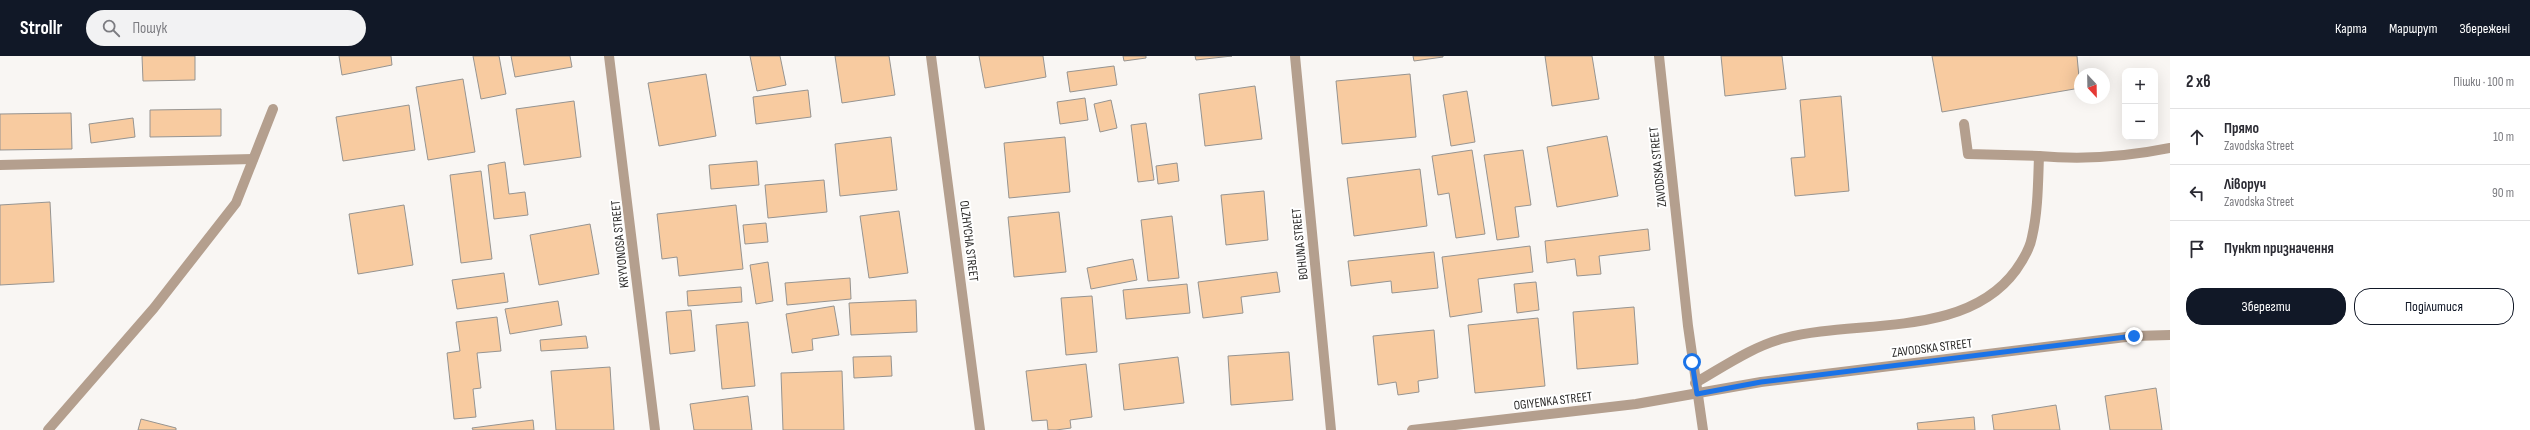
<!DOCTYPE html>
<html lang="uk">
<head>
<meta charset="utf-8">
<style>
  body { margin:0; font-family:"Sofia Sans Condensed",sans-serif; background:#f2f2f3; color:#2b2b33 }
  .controls { position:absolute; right:12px; top:12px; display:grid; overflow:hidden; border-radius:8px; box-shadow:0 4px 16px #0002 }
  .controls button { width:36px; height:36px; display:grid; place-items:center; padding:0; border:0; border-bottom:1px solid #e1e1e2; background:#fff; color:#2b2b33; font:20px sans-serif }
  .compass { position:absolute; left:2074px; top:12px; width:36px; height:36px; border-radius:50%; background:#fff; box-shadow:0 4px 16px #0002; rotate:158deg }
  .stop { position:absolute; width:12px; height:12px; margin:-9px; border:3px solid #1a73e8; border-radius:50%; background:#fff }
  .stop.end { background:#1a73e8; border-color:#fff; box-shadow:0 1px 4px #0008 }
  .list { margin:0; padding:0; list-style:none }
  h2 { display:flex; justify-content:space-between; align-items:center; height:52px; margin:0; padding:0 16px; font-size:17px }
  h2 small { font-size:13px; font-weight:400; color:#7c7c81 }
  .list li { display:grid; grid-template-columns:26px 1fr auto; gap:12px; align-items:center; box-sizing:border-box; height:56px; padding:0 16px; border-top:1px solid #e1e1e2 }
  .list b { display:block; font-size:15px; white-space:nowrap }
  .list p { margin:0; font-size:13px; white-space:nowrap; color:#7c7c81 }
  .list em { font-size:13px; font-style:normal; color:#7c7c81 }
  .actions { display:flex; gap:8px; padding:12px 16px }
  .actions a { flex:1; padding:9px 0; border:1px solid #111827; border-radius:16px; text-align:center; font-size:14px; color:#111827 }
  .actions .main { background:#111827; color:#fff }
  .icon { flex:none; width:22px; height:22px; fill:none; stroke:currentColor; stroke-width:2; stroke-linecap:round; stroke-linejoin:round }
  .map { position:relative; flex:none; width:2170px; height:374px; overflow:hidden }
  header { display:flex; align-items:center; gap:24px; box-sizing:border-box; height:56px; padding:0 20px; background:#111827; color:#fff }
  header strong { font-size:19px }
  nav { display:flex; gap:22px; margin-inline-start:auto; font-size:14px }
  .search { width:280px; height:36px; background:#f2f2f3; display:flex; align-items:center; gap:10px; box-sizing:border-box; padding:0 14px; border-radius:22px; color:#7c7c81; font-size:15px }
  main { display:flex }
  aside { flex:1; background:#fff }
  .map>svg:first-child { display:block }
  .building { fill:#f8cba0; stroke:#969491 }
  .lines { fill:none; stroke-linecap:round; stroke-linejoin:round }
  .lane { stroke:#b49f8e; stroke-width:10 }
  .street { stroke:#b49f8e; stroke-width:10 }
  .route { stroke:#1a73e8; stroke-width:5 }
  .labels { text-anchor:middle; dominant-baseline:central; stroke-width:4; stroke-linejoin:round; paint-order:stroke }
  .street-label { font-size:13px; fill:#2c2b2a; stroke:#fff }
</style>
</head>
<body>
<header>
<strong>Strollr</strong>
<div class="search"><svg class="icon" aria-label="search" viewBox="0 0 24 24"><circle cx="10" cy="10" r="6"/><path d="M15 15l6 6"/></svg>Пошук</div>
<nav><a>Карта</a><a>Маршрут</a><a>Збережені</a></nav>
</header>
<main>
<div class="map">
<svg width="2170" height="374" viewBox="0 0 2170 374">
  <rect width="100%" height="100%" fill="#f9f6f3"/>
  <g class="building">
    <polygon points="142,0 195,0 195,24 143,25"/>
    <polygon points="339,0 391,0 392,9 342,19"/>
    <polygon points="473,0 499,0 506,38 481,43"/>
    <polygon points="511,0 570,0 572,11 515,21"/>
    <polygon points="750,0 780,0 786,29 757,35"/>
    <polygon points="835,0 889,0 895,39 842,47"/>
    <polygon points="979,0 1043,0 1046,21 985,32"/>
    <polygon points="1123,0 1146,0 1146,2 1124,5"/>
    <polygon points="1195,0 1232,0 1196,4"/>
    <polygon points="1413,0 1443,0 1443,1 1414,5"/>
    <polygon points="1545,0 1592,0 1599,43 1552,50"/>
    <polygon points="1721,0 1782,0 1786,33 1725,40"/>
    <polygon points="1932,0 2077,0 2080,32 1942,56"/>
    <polygon points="1114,10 1117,29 1070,36 1067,16"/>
    <polygon points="706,18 716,80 659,90 648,27"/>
    <polygon points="1410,18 1416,81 1342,88 1336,25"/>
    <polygon points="463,23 475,96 428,104 416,31"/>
    <polygon points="1255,30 1262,83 1205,90 1199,38"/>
    <polygon points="808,34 811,61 756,68 753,41"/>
    <polygon points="1467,35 1475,86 1451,90 1443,39"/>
    <polygon points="1841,40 1849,135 1795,140 1791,102 1805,101 1800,44"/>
    <polygon points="1085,42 1088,64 1060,68 1057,46"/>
    <polygon points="1111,44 1117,72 1100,76 1094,48"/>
    <polygon points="574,45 581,101 524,109 516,53"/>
    <polygon points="409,49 415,94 343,105 336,61"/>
    <polygon points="221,53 221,80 150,81 150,54"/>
    <polygon points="71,57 72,93 0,94 0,58"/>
    <polygon points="133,62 135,81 91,87 89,68"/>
    <polygon points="1146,67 1154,124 1138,126 1131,69"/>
    <polygon points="1607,80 1618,140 1557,151 1547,91"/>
    <polygon points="891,81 897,134 840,140 835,88"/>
    <polygon points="1065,81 1070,136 1009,142 1004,87"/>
    <polygon points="1472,94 1485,178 1456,182 1449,137 1438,139 1432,100"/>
    <polygon points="1523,94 1531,149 1515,151 1519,181 1497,184 1484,99"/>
    <polygon points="757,105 759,129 711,133 709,109"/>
    <polygon points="505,106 509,138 525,136 528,159 494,163 488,109"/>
    <polygon points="1177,107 1179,125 1158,128 1156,110"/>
    <polygon points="1420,113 1427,170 1354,180 1347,122"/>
    <polygon points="481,115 492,203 461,207 450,119"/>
    <polygon points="824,124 827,156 768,162 765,129"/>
    <polygon points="1264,135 1268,184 1226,189 1221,139"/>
    <polygon points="50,146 54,226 0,229 0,149"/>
    <polygon points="404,149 413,209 358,218 349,158"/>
    <polygon points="736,149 743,213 679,220 677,201 662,203 657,158"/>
    <polygon points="899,155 908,217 869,222 860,160"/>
    <polygon points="1059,156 1066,216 1014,221 1008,161"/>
    <polygon points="1172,160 1179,222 1148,225 1141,164"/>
    <polygon points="766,167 768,186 745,188 743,169"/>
    <polygon points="590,168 599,218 539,229 530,179"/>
    <polygon points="1648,173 1650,194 1599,200 1601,218 1577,220 1575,203 1547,207 1545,185"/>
    <polygon points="1530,190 1533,216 1478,223 1482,256 1450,261 1442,201"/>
    <polygon points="1434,196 1438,232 1392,237 1391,225 1351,230 1348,205"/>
    <polygon points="1133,203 1137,224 1091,233 1087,212"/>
    <polygon points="768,206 773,245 756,248 750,209"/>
    <polygon points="1277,216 1280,236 1241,241 1243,257 1203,262 1198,226"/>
    <polygon points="504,217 508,246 457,253 452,224"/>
    <polygon points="850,222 851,243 787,249 785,227"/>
    <polygon points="1536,226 1539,254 1517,257 1514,228"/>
    <polygon points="1187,228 1190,257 1126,263 1123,234"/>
    <polygon points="741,231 742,246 688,250 687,235"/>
    <polygon points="1092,240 1097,296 1066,299 1061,242"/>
    <polygon points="916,244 917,276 851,279 849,247"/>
    <polygon points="558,245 562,269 510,278 505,253"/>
    <polygon points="834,250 839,279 812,283 813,294 792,297 786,258"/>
    <polygon points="1634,251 1638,308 1577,313 1573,256"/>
    <polygon points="691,254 695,295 670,298 666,256"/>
    <polygon points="497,261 501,295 477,297 481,332 473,333 476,361 454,363 447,297 460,295 456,266"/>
    <polygon points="1538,262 1545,330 1475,337 1468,269"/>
    <polygon points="748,266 755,330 722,333 716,269"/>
    <polygon points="1434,274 1438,322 1418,325 1419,336 1398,339 1396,326 1378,329 1373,280"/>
    <polygon points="586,280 588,292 541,295 540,284"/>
    <polygon points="1289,296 1293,344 1231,349 1228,300"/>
    <polygon points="891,300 892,320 854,322 853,301"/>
    <polygon points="1178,301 1184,347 1124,354 1119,308"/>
    <polygon points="1086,308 1092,361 1070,364 1071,372 1056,374 1048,374 1047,364 1032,365 1026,315"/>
    <polygon points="610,311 614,374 556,374 551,315"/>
    <polygon points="842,315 844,374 783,374 781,317"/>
    <polygon points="2156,332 2162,374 2110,374 2105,340"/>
    <polygon points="748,340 752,374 694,374 690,348"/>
    <polygon points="2056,349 2060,374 1994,374 1992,359"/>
    <polygon points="1974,361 1975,374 1918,374 1917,367"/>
    <polygon points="141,363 176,372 176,374 138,374"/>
    <polygon points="533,364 534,374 473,374 472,372"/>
  </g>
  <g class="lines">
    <g class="lane">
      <polyline points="1964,68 1968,98 2039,100"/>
      <polyline points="0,109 253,103"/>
      <path d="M1695,327c28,-16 58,-37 90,-45 72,-19 181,1 231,-68 7,-10 14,-21 16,-33 6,-26 6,-54 7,-81 45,4 87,1 131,-8"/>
      <polyline points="48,374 154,252 236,147 273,53"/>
    </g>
    <g class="street">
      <polyline points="609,0 655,374"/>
      <polyline points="931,0 980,374"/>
      <polyline points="1295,0 1331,374"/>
      <polyline points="1659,0 1688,270 1703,374"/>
      <polyline points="1412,374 1636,348 1761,326 2134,280 2170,279"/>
    </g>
  </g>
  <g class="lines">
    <polyline class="route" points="1692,306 1697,338 1761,326 2134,280"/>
  </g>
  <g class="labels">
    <g class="street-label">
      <text transform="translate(1658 111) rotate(-96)">ZAVODSKA STREET</text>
      <text transform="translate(969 185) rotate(83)">OLZHYCHA STREET</text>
      <text transform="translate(620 188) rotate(-96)">KRYVONOSA STREET</text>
      <text transform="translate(1300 188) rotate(-96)">BOHUNA STREET</text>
      <text transform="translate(1932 292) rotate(-7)">ZAVODSKA STREET</text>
      <text transform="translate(1553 345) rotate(-7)">OGIYENKA STREET</text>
    </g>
  </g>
</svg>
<div class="controls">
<button>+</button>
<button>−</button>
</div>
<svg class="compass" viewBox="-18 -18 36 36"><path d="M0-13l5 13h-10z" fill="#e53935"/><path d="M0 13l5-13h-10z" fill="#7c7c81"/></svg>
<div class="stop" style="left:1692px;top:306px"></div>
<div class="stop end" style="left:2134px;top:280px"></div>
</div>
<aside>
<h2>2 хв<small>Пішки · 100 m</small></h2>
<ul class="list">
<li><svg class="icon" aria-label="ahead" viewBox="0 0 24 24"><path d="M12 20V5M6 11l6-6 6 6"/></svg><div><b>Прямо</b><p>Zavodska Street</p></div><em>10 m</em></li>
<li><svg class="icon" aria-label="left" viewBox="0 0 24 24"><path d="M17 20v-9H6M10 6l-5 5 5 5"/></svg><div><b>Ліворуч</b><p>Zavodska Street</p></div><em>90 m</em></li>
<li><svg class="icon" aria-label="arrive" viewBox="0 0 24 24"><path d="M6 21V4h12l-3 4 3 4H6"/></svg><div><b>Пункт призначення</b></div></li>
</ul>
<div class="actions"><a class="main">Зберегти</a><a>Поділитися</a></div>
</aside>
</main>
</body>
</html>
